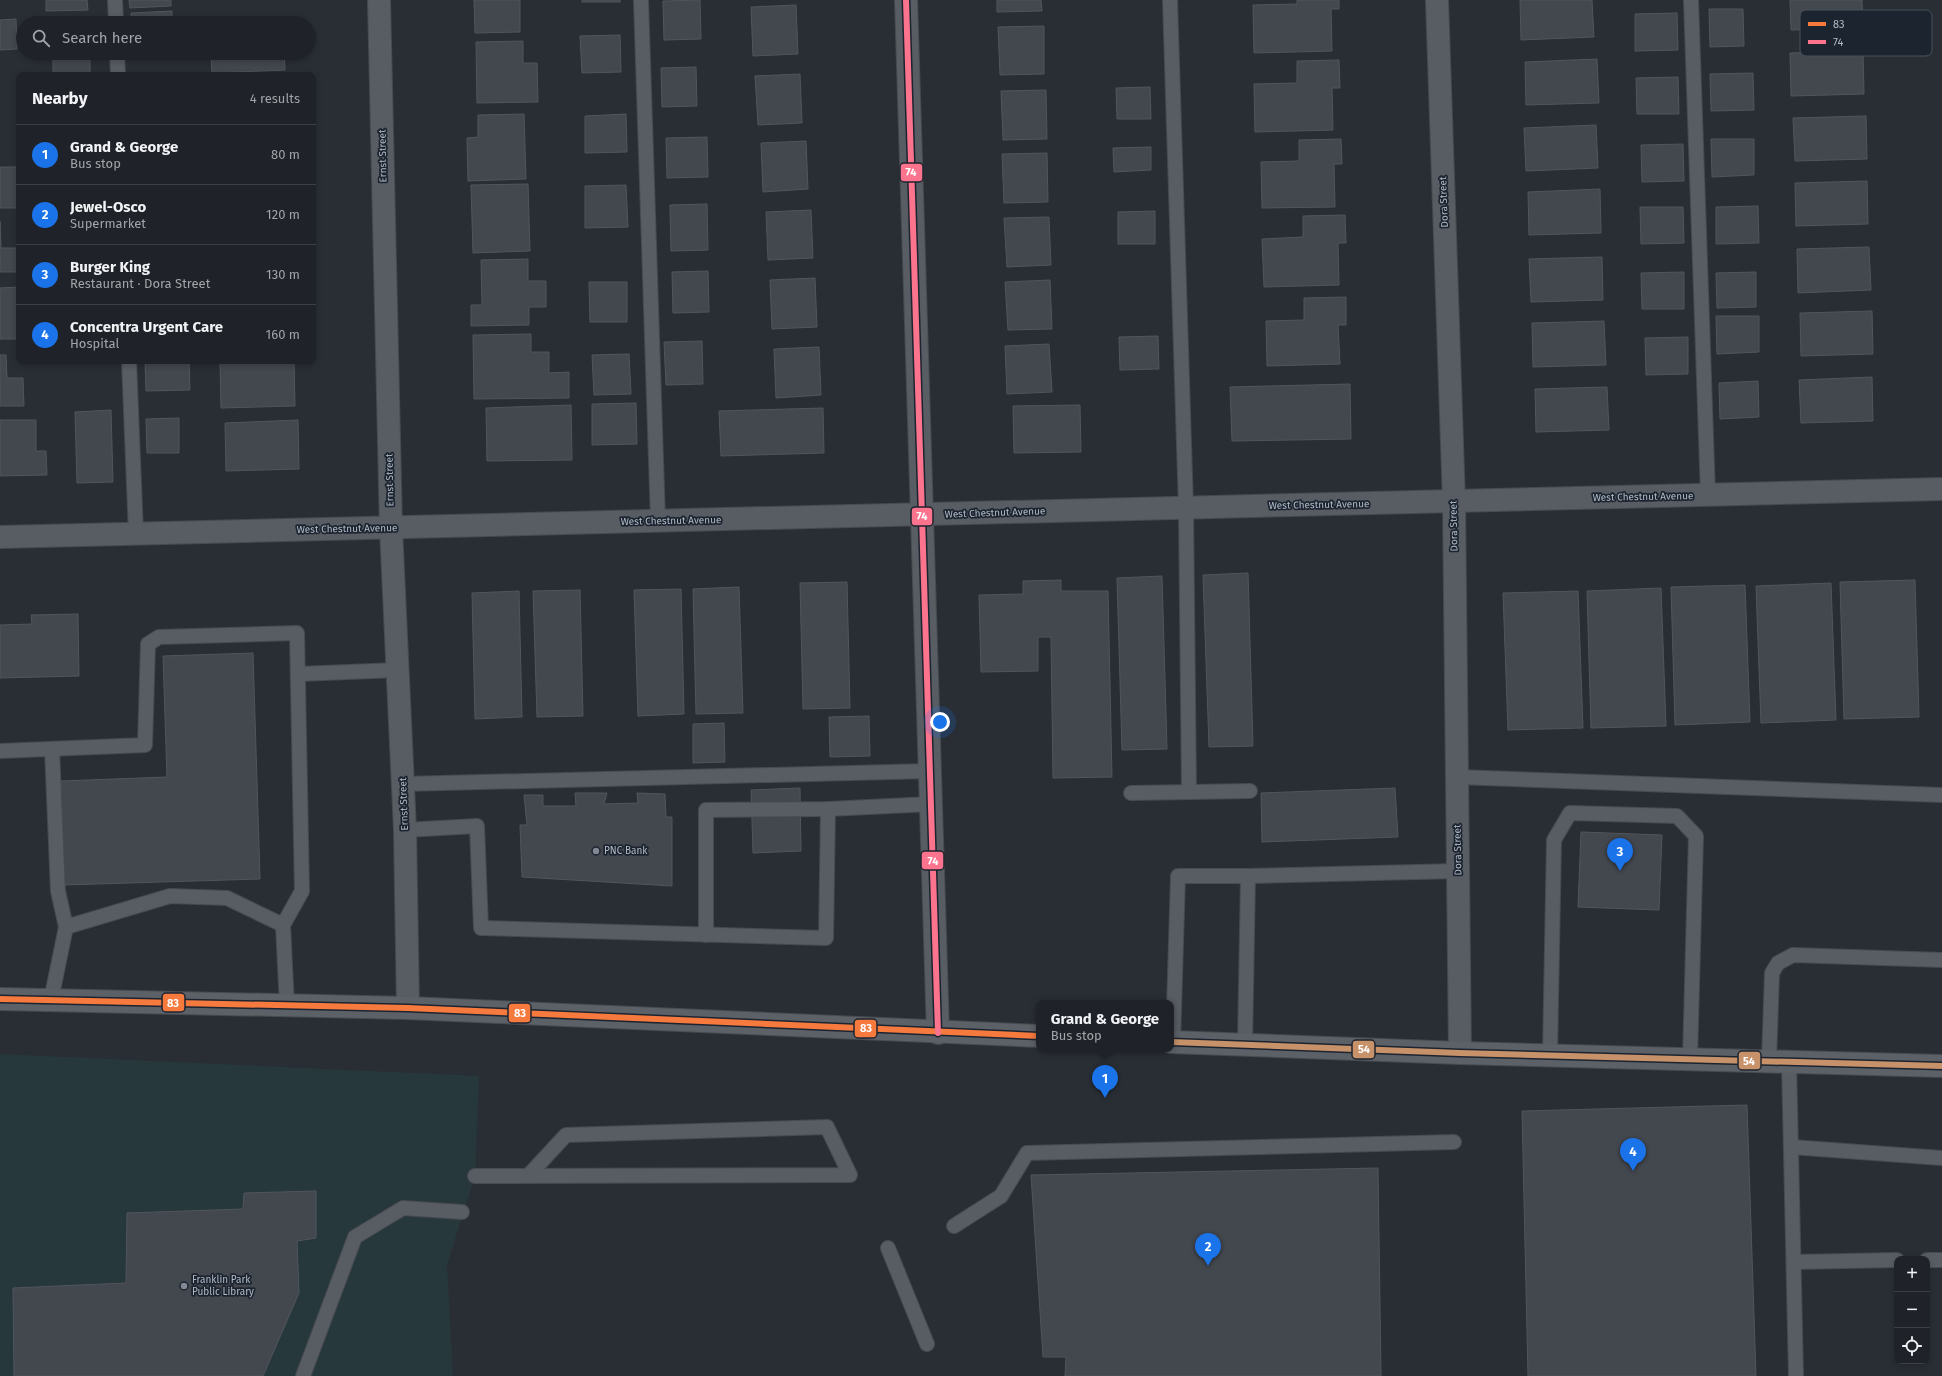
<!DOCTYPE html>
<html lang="en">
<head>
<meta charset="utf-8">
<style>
  body { margin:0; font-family:"Fira Sans",sans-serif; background:#2c2f34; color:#f1f3f6 }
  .controls { position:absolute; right:12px; bottom:12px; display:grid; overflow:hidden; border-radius:8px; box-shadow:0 2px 6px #0003 }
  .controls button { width:36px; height:36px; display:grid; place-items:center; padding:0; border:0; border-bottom:1px solid #3c3f45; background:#1f2228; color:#f1f3f6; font:20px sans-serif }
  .you { position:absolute; left:940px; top:722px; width:14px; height:14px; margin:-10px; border:3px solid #fff; border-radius:50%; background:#1a73e8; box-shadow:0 0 0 6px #1a73e833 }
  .badge { display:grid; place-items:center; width:26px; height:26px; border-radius:50%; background:#1a73e8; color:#fff; font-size:13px; font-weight:700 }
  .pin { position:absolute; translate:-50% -33px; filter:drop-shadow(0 1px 2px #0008) }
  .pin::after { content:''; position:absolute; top:21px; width:14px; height:12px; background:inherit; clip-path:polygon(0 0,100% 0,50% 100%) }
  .popup { position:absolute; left:1036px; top:1000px; width:138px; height:52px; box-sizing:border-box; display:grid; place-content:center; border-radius:8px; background:#1f2228; filter:drop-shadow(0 1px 3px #0005); font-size:13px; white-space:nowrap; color:#a1a4a8 }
  .popup b { font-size:15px; color:#f1f3f6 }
  .popup::after { content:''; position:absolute; left:50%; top:100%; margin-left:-8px; border:8px solid transparent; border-top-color:#1f2228 }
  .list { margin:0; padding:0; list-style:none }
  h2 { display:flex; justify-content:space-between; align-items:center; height:52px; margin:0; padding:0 16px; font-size:17px }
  h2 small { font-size:13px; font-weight:400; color:#a1a4a8 }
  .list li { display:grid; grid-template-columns:26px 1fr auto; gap:12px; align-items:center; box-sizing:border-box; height:60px; padding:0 16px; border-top:1px solid #3c3f45 }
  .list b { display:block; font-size:15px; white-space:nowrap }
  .list p { margin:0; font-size:13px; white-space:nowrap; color:#a1a4a8 }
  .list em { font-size:13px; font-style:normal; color:#a1a4a8 }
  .icon { flex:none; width:22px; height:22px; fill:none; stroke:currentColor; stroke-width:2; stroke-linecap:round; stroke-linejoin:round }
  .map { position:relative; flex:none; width:1942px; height:1376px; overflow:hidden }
  .search { position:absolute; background:#1f2228; box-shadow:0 2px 6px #0003; left:16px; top:16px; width:300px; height:44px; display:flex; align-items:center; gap:10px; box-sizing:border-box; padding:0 14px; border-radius:22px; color:#a1a4a8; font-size:15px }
  .panel { position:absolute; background:#1f2228; box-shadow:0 2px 6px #0003; left:16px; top:72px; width:300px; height:292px; border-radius:8px }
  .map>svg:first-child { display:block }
  .green { fill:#26383b }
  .building { fill:#43474e; stroke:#51555d }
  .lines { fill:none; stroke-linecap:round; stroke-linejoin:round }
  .lane-casing { stroke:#474a50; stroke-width:16 }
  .street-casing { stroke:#474a50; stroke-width:24 }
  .secondary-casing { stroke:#474a50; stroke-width:24 }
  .lane { stroke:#585c63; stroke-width:14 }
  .street { stroke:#585c63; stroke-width:22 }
  .secondary { stroke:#5c6168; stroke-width:22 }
  .bus-1-casing { stroke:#1c2430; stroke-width:9 }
  .bus-2-casing { stroke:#1c2430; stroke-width:9 }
  .bus-3-casing { stroke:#1c2430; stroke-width:9 }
  .bus-1 { stroke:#f6793e; stroke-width:6 }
  .bus-2 { stroke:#fc738d; stroke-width:6 }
  .bus-3 { stroke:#c7916a; stroke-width:6 }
  .poi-dot { fill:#828994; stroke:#1c2430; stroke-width:1.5 }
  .labels { text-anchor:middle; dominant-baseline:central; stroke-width:3.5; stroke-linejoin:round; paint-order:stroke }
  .street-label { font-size:10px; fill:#b2bac7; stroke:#1c2430 }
  .poi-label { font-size:10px; fill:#b2bac7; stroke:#1c2430; text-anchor:start }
  .key { fill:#1c2430; stroke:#49515d; stroke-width:1 }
  .key-label { font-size:11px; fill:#b2bac7 }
  .line-badge { stroke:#1c2430; stroke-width:1.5 }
  .badge-label { font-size:11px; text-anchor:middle; font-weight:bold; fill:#fff }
</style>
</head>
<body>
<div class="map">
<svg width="1942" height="1376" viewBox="0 0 1942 1376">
  <rect width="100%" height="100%" fill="#292e35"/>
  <polygon class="green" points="0,1054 479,1076 475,1176 447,1265 453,1376 0,1376"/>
  <g class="building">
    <polygon points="46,0 87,0 88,10 46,11"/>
    <polygon points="129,0 171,0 171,6 130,8"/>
    <polygon points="474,0 520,0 520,32 475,33"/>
    <rect x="582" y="0" width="38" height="2"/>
    <polygon points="700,0 701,39 664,40 663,1"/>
    <polygon points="997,0 1041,0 1042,11 997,12"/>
    <polygon points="1297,0 1339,0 1339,9 1331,9 1332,51 1254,53 1253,5 1297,4"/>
    <polygon points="1520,0 1592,0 1594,37 1521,40"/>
    <polygon points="1790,0 1862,0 1863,28 1791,30"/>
    <polygon points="796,5 798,54 753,56 751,7"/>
    <polygon points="1709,9 1743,9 1744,46 1710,47"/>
    <polygon points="172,11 172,23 131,23 131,13"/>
    <polygon points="1677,13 1678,50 1635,51 1635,14"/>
    <polygon points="16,19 17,49 0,50 0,20"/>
    <polygon points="1044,26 1044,74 1000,75 998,27"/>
    <polygon points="620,35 621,72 582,73 580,36"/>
    <polygon points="523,41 523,63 537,63 538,102 477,103 476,42"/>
    <polygon points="1863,51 1864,94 1791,96 1790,53"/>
    <rect x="53" y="53" width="37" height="20"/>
    <polygon points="211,53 284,53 285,70 212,73"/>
    <polygon points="1597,59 1599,103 1526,105 1525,62"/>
    <polygon points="1339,60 1340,88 1332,88 1333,130 1255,132 1254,84 1297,83 1297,61"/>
    <polygon points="696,67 697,106 662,107 661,68"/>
    <polygon points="1753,73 1754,110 1711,111 1710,74"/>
    <polygon points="800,74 802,123 758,125 755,76"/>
    <polygon points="1678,77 1679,114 1637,114 1636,78"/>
    <polygon points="1150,87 1151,119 1117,119 1116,88"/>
    <polygon points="1046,90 1047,139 1003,140 1001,91"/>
    <polygon points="524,114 526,179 468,181 467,138 478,137 478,115"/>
    <polygon points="626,114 627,152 585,153 585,116"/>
    <polygon points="1866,116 1867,159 1795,161 1793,118"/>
    <polygon points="1596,125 1598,168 1526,171 1524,128"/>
    <polygon points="707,137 708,177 667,178 666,138"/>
    <polygon points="1341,139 1342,164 1334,164 1335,207 1262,208 1261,162 1299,161 1299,140"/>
    <polygon points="1711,139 1754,139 1754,175 1712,177"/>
    <polygon points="806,141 808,189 763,192 761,143"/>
    <polygon points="1683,144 1684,181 1642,182 1641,145"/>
    <polygon points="1151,147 1151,170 1114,172 1113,148"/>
    <polygon points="1047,153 1048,202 1004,203 1002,154"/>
    <rect x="0" y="167" width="19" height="41"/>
    <polygon points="1867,181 1868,224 1796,226 1795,183"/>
    <polygon points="528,184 530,251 473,253 471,185"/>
    <polygon points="626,185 628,227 585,228 585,186"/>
    <polygon points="1600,189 1601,233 1529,235 1528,192"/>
    <polygon points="707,204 708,250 671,251 670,205"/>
    <polygon points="1758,206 1759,243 1716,244 1716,207"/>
    <polygon points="1640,207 1683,207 1684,243 1641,244"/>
    <polygon points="811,210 813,258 768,260 766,212"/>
    <polygon points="1155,211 1155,244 1118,244 1118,212"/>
    <polygon points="1345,215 1346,243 1338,243 1339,285 1264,287 1262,239 1303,237 1303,216"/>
    <polygon points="1049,217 1051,265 1007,267 1004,218"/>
    <polygon points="0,221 1,248 19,248 19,272 0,272"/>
    <polygon points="1869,247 1871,290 1798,293 1797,249"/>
    <polygon points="1602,257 1603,300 1531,302 1529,259"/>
    <polygon points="528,259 528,281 546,281 546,307 529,307 529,325 471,326 471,305 482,305 481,260"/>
    <polygon points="708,271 709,312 673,313 672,272"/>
    <polygon points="1684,272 1684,309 1642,309 1641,273"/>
    <polygon points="1756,272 1756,307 1717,308 1716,273"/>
    <polygon points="815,278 817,327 772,329 770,280"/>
    <polygon points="1050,280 1052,329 1008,330 1005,282"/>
    <polygon points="589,282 627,282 627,322 590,322"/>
    <polygon points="19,287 19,339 0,339 0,288"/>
    <polygon points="1346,297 1346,325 1338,325 1340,364 1267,366 1266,321 1304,320 1304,298"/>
    <polygon points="1872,311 1873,354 1801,356 1800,313"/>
    <polygon points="1716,316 1759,316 1759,352 1717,354"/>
    <polygon points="1604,321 1606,365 1533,367 1532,323"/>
    <polygon points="531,334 531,352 549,352 549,373 569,372 569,398 474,399 473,335"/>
    <polygon points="1158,336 1159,369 1120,370 1119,337"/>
    <polygon points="1688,337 1688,374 1646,375 1645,338"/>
    <polygon points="702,341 703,384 666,385 664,342"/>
    <polygon points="1049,344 1052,392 1007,394 1005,346"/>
    <polygon points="819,347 821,395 776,398 774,349"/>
    <polygon points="629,354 631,394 594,395 592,355"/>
    <polygon points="0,355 6,355 7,378 23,378 24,406 0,406"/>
    <polygon points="145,361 189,361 190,390 146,391"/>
    <polygon points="220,361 294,361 295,406 221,408"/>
    <polygon points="1872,377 1873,421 1801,423 1799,380"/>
    <polygon points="1758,381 1759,417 1720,419 1719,383"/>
    <polygon points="1350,384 1351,439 1232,441 1230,387"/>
    <polygon points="1607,387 1609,430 1536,432 1535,389"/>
    <polygon points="636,403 637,444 592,445 592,404"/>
    <polygon points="571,405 572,460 487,461 486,408"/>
    <polygon points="1080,405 1081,452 1014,453 1013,406"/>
    <polygon points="823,408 824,453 721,456 719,411"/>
    <polygon points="111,410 113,482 77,483 75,412"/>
    <polygon points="179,418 179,453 147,453 146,419"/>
    <polygon points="0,420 36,420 36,451 46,451 47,475 0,476"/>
    <polygon points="298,420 299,469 226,471 225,423"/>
    <polygon points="1248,573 1253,746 1209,747 1203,575"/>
    <polygon points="1162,576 1167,749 1122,750 1117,578"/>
    <polygon points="1061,580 1061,591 1108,591 1112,777 1053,778 1051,637 1038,637 1038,671 981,672 979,595 1023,594 1023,581"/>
    <polygon points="1915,580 1919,717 1844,719 1840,582"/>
    <polygon points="847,582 850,708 803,709 800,583"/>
    <polygon points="1831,583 1836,720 1761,723 1756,586"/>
    <polygon points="1745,585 1750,722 1675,725 1671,587"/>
    <polygon points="739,587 743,713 696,714 693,589"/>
    <polygon points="1661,588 1666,726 1591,728 1587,591"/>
    <polygon points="681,589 684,714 638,716 634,590"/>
    <polygon points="580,590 583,716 537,717 533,591"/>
    <polygon points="519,591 522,717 475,719 472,593"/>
    <polygon points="1578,591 1583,728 1508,730 1503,593"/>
    <polygon points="78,614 79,676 0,678 0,625 32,624 31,615"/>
    <polygon points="253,653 260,879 64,885 61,781 167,777 163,656"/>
    <polygon points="869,716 870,756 830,757 829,717"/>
    <polygon points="724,723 725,762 693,763 693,724"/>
    <polygon points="800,788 801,851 753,853 751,790"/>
    <polygon points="1395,788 1398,837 1262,842 1261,793"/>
    <polygon points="575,793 607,793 604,804 638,803 637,793 665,794 666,817 672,817 672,886 522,877 520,825 527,825 524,795 543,795 543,806 576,806"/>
    <polygon points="1581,832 1662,835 1659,910 1578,907"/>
    <polygon points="1747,1105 1756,1376 1528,1376 1522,1111"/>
    <polygon points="1378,1168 1381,1376 1065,1376 1066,1357 1043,1357 1031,1175"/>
    <polygon points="316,1191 316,1238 297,1241 299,1293 263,1376 14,1376 13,1288 126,1283 127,1213 243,1209 244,1193"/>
  </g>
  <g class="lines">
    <g class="lane-casing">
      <g id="lane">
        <polyline points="115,0 116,23"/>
        <polyline points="641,0 658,521"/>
        <polyline points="1170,0 1186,508 1189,791"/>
        <polyline points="1691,0 1708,495"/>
        <polyline points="117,53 118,75"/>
        <polyline points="129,361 136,534"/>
        <polyline points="298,674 398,670"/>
        <polyline points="52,749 58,891 66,927"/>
        <polyline points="0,751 145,745 148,644 159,637 297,633 302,891 283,925 287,1006"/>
        <polyline points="1457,777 1942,795"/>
        <polyline points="403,784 930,771"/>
        <polyline points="1131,793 1250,791"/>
        <polyline points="405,830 477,826 481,928 826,938 828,809"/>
        <polyline points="1248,876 1458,871"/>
        <polyline points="706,935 706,810 828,809 931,804"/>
        <polyline points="51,1000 66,927 170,896 227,898 283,925"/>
        <polyline points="1173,1042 1178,876 1248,876 1245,1044"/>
        <polyline points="1550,1055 1554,840 1570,813 1677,816 1696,836 1690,1059"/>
        <polyline points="1769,1061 1772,973 1778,963 1793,955 1942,960"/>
        <polyline points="1789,1062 1796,1376"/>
        <polyline points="1791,1147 1942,1158"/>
        <polyline points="475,1176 850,1175 827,1127 566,1135 528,1176"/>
        <polyline points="954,1226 1001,1196 1027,1153 1454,1142"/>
        <polyline points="888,1248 927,1344"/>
        <polyline points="1927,1260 1942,1260"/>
        <polyline points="1794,1262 1897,1260"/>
        <polyline points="303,1376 355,1237 403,1208 462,1212"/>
      </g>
    </g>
    <g class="street-casing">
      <g id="street">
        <polyline points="379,0 391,528 405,830 408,1008"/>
        <polyline points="906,0 938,1033"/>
        <polyline points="1437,0 1454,502 1460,1053"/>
        <polyline points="0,537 1942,489"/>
      </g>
    </g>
    <g class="secondary-casing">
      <g id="secondary">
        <polyline points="0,999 408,1008 1039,1036"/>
        <polyline points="1171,1042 1460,1053 1942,1066"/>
      </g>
    </g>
    <use href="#lane" class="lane"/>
    <use href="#street" class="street"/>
    <use href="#secondary" class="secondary"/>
    <g class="bus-1-casing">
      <polyline id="bus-1" points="0,999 408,1008 1039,1036"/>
    </g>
    <g class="bus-2-casing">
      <polyline id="bus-2" points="906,0 938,1033"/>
    </g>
    <g class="bus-3-casing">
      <polyline id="bus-3" points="1171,1042 1460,1053 1942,1066"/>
    </g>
    <use href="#bus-1" class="bus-1"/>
    <use href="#bus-2" class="bus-2"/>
    <use href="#bus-3" class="bus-3"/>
  </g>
  <g class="poi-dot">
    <circle cx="596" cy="851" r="4"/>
    <circle cx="184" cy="1286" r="4"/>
  </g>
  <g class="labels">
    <g class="street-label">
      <text transform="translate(383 156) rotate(-91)">Ernst Street</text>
      <text transform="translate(1444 202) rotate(-92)">Dora Street</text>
      <text transform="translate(390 480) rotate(-91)">Ernst Street</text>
      <text transform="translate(1643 497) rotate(-1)">West Chestnut Avenue</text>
      <text transform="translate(1319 505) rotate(-1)">West Chestnut Avenue</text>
      <text transform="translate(995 513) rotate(-2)">West Chestnut Avenue</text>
      <text transform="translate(671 521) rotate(-1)">West Chestnut Avenue</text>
      <text transform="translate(1454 526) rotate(-91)">Dora Street</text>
      <text transform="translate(347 529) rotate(-1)">West Chestnut Avenue</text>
      <text transform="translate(404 804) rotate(-92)">Ernst Street</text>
      <text transform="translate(1458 850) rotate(-91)">Dora Street</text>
    </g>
    <g class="poi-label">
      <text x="604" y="851">PNC Bank</text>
      <text x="192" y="1280">Franklin Park<tspan x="192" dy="12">Public Library</tspan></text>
    </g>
  </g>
  <rect x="1800" y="10" width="132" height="46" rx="6" class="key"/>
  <rect x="1808" y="22" width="18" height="4" fill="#f6793e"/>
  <rect x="1808" y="40" width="18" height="4" fill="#fc738d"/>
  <g class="key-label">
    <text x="1833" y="28">83</text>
    <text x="1833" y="46">74</text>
  </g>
  <g class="line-badge">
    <rect x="900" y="163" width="23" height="19" rx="4" fill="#fc738d"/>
    <rect x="911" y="507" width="22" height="19" rx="4" fill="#fc738d"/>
    <rect x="921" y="851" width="23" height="19" rx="4" fill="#fc738d"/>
    <rect x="162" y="993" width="23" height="19" rx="4" fill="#f6793e"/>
    <rect x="508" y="1003" width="23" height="20" rx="4" fill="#f6793e"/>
    <rect x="854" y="1019" width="23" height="19" rx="4" fill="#f6793e"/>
    <rect x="1352" y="1040" width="23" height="19" rx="4" fill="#c7916a"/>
    <rect x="1738" y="1051" width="23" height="19" rx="4" fill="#c7916a"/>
  </g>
  <g class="badge-label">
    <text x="911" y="176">74</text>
    <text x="922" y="520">74</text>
    <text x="933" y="865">74</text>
    <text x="173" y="1007">83</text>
    <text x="520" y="1017">83</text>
    <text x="866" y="1032">83</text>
    <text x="1364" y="1053">54</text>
    <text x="1749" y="1065">54</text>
  </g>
</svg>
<div class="controls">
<button>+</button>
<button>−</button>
<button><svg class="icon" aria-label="locate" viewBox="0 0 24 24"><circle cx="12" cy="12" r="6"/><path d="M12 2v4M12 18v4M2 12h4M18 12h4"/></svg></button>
</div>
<div class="you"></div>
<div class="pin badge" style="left:1105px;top:1098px">1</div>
<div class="popup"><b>Grand &amp; George</b>Bus stop</div>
<div class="pin badge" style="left:1208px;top:1266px">2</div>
<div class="pin badge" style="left:1620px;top:871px">3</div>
<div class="pin badge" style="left:1633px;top:1171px">4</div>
<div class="search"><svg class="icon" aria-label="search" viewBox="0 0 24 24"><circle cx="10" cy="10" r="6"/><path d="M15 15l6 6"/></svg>Search here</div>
<section class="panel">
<h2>Nearby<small>4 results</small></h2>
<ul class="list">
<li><span class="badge">1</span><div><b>Grand &amp; George</b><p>Bus stop</p></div><em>80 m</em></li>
<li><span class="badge">2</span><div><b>Jewel-Osco</b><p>Supermarket</p></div><em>120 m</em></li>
<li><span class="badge">3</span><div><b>Burger King</b><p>Restaurant · Dora Street</p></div><em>130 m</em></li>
<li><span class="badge">4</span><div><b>Concentra Urgent Care</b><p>Hospital</p></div><em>160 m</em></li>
</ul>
</section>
</div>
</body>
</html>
